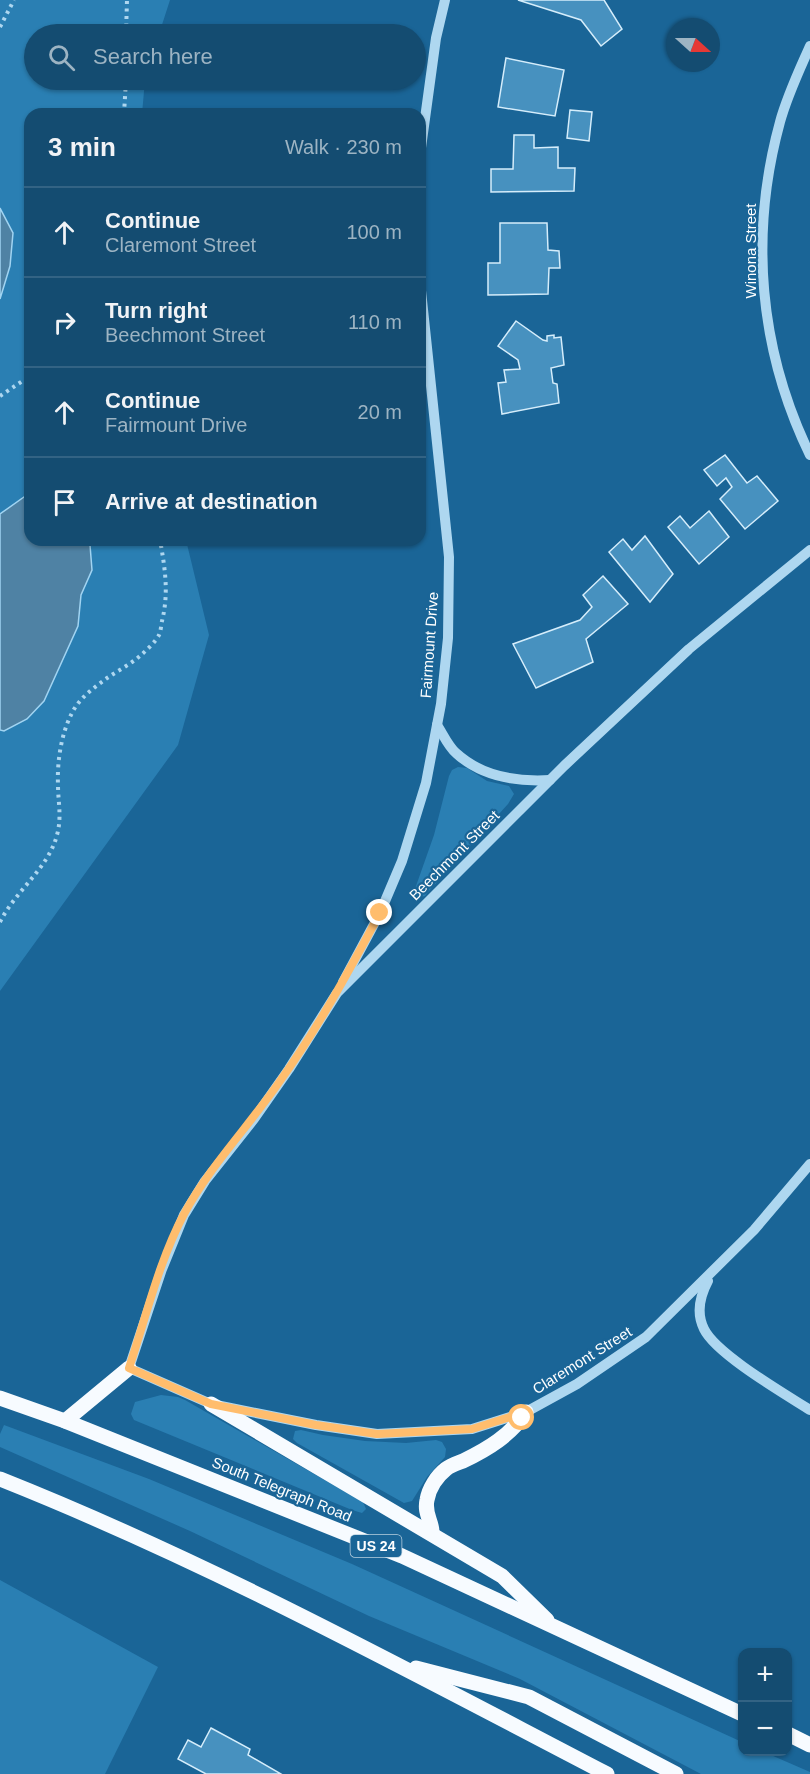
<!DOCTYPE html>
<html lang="en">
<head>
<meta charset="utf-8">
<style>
  body { margin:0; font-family:Arial,sans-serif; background:#1d5376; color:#f1f3f6 }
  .controls { position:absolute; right:18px; bottom:18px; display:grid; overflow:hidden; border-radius:12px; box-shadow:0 2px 4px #0004 }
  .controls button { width:54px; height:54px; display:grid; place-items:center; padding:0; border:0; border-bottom:2px solid #336384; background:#144c71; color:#f1f3f6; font:30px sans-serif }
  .compass { position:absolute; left:666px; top:18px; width:54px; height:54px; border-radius:50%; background:#144c71; box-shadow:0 2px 4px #0004; rotate:111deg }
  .stop { position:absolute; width:18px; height:18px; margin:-14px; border:4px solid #ffbd6d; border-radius:50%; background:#fff }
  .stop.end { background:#ffbd6d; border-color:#fff; box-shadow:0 2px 6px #0008 }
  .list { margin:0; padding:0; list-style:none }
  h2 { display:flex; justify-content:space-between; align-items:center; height:78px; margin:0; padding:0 24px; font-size:26px }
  h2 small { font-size:20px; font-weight:400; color:#9db4c3 }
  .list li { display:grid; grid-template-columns:39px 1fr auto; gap:18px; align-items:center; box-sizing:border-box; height:90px; padding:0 24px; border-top:2px solid #336384 }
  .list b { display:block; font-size:22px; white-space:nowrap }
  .list p { margin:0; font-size:20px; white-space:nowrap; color:#9db4c3 }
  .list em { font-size:20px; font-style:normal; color:#9db4c3 }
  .icon { flex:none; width:33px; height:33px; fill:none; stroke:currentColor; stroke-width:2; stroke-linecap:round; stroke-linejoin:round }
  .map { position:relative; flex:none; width:810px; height:1774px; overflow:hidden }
  .search { position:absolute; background:#144c71; box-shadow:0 2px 4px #0004; left:24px; top:24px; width:402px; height:66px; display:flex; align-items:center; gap:15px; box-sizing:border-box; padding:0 21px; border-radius:33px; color:#9db4c3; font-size:22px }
  .panel { position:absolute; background:#144c71; box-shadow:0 2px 4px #0004; left:24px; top:108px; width:402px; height:438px; border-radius:18px }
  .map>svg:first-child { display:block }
  .green { fill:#2a7fb3 }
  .water { fill:#4f82a4; stroke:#a1d4f2; stroke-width:1.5 }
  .building { fill:#4791bf; stroke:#d5edfb; stroke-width:1.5 }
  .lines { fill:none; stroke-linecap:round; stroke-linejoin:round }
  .path { stroke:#aed7f0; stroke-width:4; stroke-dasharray:3 4.5; stroke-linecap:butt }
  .minor { stroke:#aed7f0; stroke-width:10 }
  .major { stroke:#f7fbff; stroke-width:15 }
  .route { stroke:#ffbd6d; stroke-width:8 }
  .labels { text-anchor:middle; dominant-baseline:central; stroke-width:4.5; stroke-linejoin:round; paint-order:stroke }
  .shield { fill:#1a6597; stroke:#bad1e0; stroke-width:1.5 }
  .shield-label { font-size:14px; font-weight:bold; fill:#fff }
  .street-label { font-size:15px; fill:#fff; stroke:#1a6597 }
</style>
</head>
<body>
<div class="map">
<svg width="810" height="1774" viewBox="0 0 810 1774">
  <rect width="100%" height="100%" fill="#1a6597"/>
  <g class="green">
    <polygon points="0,0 170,0 159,34 34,34 34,80 145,80 142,114 30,114 30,540 186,540 209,635 178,745 0,991"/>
    <polygon points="458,767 467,768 487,781 509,786 514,794 508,804 428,892 425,896 420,897 414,892 416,886 434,835 449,776 452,770"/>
    <polygon points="161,1395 178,1397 185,1400 356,1498 363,1502 366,1509 362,1513 352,1510 134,1420 131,1414 135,1402"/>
    <polygon points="4,1425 149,1479 352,1564 742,1742 742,1752 764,1752 810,1772 810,1774 701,1774 520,1679 369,1616 190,1531 0,1447 0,1434"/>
    <polygon points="301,1430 323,1435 365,1441 406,1443 436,1440 442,1442 446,1449 445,1457 427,1477 412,1501 404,1503 297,1443 293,1439 295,1431"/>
    <polygon points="0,1580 158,1667 105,1774 0,1774"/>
  </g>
  <g class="water">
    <polygon points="0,208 13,233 10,266 0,299"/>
    <polygon points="24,497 30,498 30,540 85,540 90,545 92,570 81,595 78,626 44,701 27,719 4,731 0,730 0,514"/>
  </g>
  <g class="building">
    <polygon points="518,0 604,0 622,29 601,46 581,20"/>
    <polygon points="506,58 564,70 555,116 498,107"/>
    <polygon points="570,110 592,112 589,141 567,138"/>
    <polygon points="514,135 534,135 534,148 558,147 558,168 575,168 574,191 491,192 491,169 513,169"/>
    <polygon points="500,223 547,223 548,250 559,251 560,268 549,268 548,294 488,295 488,263 500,263"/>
    <polygon points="516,321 543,340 547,341 547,336 554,335 554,338 561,337 564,365 551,368 553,383 557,384 559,403 502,414 498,383 506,382 504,370 520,369 518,360 498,346"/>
    <polygon points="725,455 747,483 757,476 778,501 745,529 720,499 732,487 726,478 717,486 704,470"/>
    <polygon points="709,511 729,537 699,564 668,527 680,516 690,528"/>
    <polygon points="645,536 673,574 650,602 609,552 623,539 632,550"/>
    <polygon points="603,576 628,604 586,639 593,662 536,688 513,644 580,620 592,607 583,595"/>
    <polygon points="211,1728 250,1749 248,1755 281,1774 206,1774 178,1759 188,1740 201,1747"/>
  </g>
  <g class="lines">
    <g class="path">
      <polyline points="0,27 14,0"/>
      <polyline points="126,34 127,0"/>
      <polyline points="124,114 126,80"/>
      <polyline points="0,396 30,376"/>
      <path d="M0,922c16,-32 48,-53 57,-87 5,-18 1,-33 1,-50 -1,-23 3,-51 14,-72 7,-14 19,-23 31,-32 12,-9 27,-16 38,-26 6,-5 15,-14 18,-20 2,-4 2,-10 3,-14 7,-28 3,-53 -2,-81"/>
    </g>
    <g class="minor">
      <path d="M810,46c-11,25 -23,50 -30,76 -31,113 -21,228 30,333"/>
      <polyline points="420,155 436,38 445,0"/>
      <polyline points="810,550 689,649 564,766 337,993 289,1069 254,1119 205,1181 184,1215 162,1269 129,1368 211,1404 316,1425 377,1434 472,1429 526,1412 577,1384 646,1337 754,1230 810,1164"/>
      <path d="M437,725c6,9 11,21 19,28 26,24 60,29 94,27"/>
      <polyline points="343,982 380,913 402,861 426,783 441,704 448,638 449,557 420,281"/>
      <path d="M708,1281c-8,15 -12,32 -4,48 12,25 81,65 106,81"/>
    </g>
    <g class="major">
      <polyline points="0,1398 65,1421 402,1556 742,1714"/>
      <polyline points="211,1404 502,1576 547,1620"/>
      <polyline points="65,1421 129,1368"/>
      <path d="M0,1479c209,83 407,191 607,295"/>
      <path d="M432,1532c0,-11 -8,-18 -5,-32 2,-12 10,-24 19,-31 5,-4 12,-6 17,-8 25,-12 48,-26 63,-49"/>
      <polyline points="416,1668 529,1697 676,1774"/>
      <polyline points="788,1734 810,1745"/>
    </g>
  </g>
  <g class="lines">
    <path class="route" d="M380,913c-31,58 -62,115 -100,168 -31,45 -70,85 -96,133 -25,47 -38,103 -55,154l82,36 105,21 61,9 95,-5 54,-17 -4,6"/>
  </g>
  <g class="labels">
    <rect class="shield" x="350.5" y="1535" width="51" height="22" rx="4.5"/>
    <g class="shield-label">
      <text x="376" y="1546">US 24</text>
    </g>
    <g class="street-label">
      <text transform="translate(750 251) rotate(-90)">Winona Street</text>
      <text transform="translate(429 645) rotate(-86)">Fairmount Drive</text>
      <text transform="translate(454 855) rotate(-45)">Beechmont Street</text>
      <text transform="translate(582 1360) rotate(-32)">Claremont Street</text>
      <text transform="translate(282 1489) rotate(22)">South Telegraph Road</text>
    </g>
  </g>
</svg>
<div class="controls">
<button>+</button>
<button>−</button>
</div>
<svg class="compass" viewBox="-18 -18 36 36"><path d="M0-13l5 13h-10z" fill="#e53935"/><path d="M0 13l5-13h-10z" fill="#9db4c3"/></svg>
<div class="stop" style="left:522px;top:1418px"></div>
<div class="stop end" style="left:380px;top:913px"></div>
<div class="search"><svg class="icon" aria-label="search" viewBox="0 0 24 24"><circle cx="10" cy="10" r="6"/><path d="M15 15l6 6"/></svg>Search here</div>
<section class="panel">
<h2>3 min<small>Walk · 230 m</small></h2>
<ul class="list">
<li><svg class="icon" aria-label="ahead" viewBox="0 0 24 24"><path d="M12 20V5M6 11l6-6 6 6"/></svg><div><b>Continue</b><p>Claremont Street</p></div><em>100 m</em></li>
<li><svg class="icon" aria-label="right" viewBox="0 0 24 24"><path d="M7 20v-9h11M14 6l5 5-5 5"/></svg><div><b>Turn right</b><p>Beechmont Street</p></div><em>110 m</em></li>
<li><svg class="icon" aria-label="ahead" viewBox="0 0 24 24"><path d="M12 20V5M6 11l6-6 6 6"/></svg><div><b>Continue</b><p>Fairmount Drive</p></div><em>20 m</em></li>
<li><svg class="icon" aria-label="arrive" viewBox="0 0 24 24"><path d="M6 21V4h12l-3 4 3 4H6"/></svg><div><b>Arrive at destination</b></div></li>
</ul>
</section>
</div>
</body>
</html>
